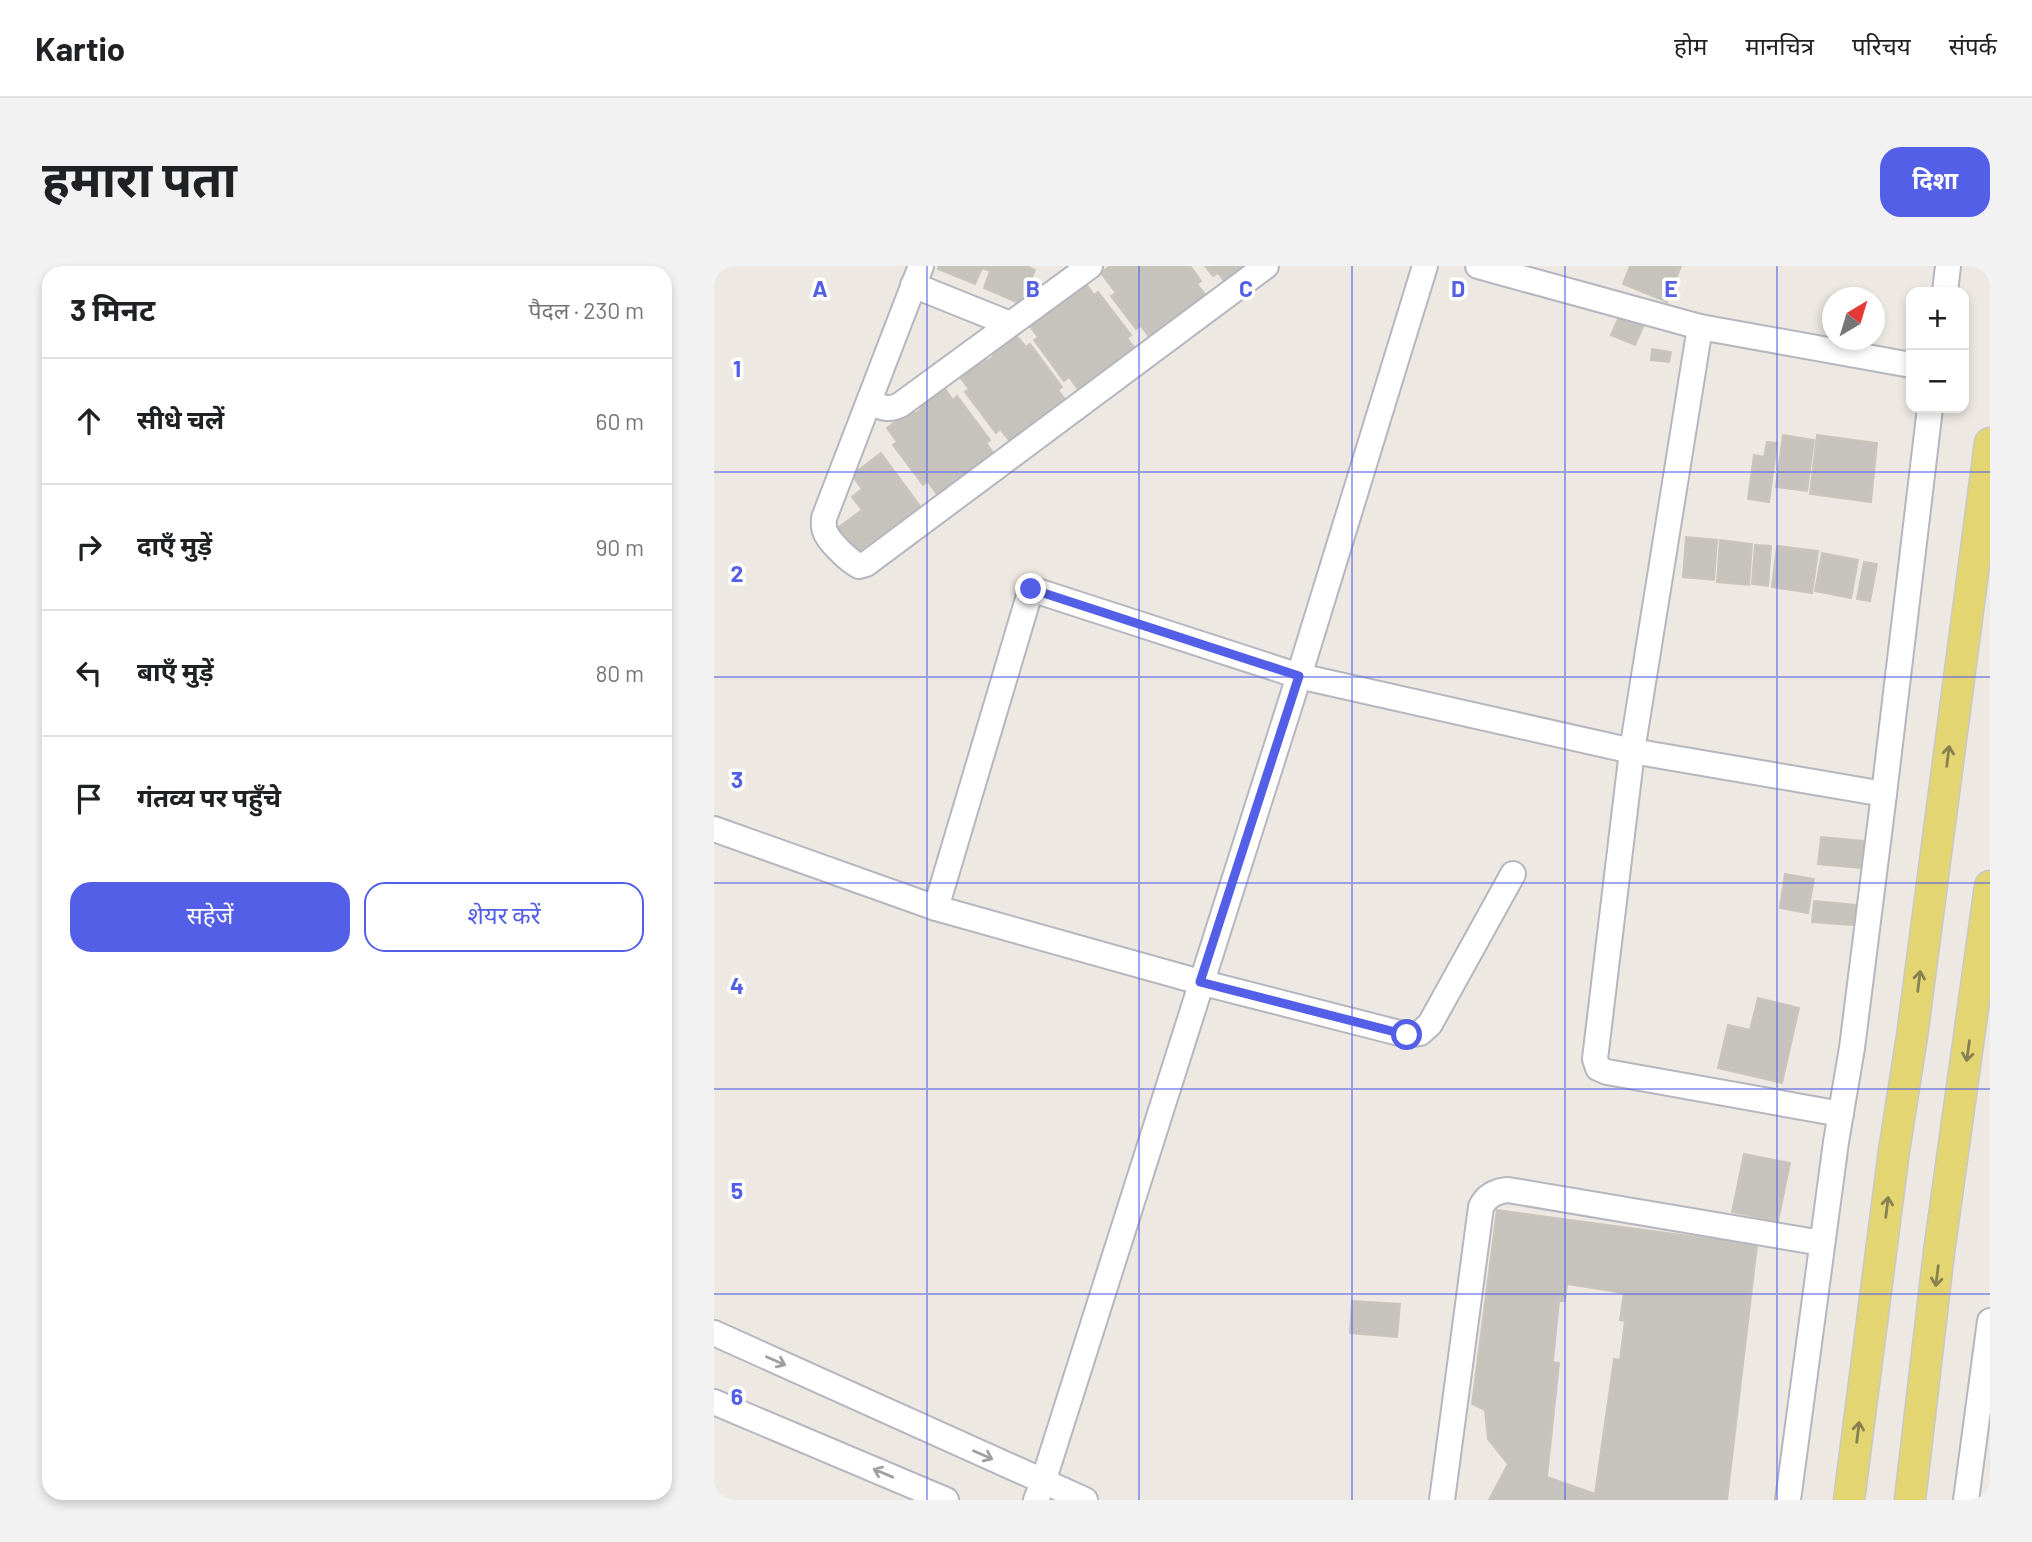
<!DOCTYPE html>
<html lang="hi">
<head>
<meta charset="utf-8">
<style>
  body { margin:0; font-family:Barlow,"Noto Sans Devanagari",sans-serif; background:#f2f2f2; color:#202124 }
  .controls { position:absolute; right:21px; top:21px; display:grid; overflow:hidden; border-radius:14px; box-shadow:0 4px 10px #0003 }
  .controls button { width:63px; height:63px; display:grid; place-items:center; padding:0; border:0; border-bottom:2px solid #e0e0e0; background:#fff; color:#202124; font:35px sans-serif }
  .compass { position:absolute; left:1108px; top:21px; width:63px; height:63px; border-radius:50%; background:#fff; box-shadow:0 4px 10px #0003; rotate:38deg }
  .stop { position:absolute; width:21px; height:21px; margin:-16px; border:5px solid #545fe7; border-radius:50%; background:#fff }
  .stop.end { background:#545fe7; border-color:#fff; box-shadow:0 2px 7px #0008 }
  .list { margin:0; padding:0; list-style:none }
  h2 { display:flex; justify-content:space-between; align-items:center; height:91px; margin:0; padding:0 28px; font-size:30px }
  h2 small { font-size:23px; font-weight:400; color:#757577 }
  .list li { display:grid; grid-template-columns:46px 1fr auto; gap:21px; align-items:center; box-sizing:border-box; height:126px; padding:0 28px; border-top:2px solid #e0e0e0 }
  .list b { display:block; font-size:26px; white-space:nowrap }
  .list em { font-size:23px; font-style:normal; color:#757577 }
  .actions { display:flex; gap:14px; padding:21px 28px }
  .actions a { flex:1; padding:16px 0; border:2px solid #545fe7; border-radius:21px; text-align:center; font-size:24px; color:#545fe7 }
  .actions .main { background:#545fe7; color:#fff }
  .icon { flex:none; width:38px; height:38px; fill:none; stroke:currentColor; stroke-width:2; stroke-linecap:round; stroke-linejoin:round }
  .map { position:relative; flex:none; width:1276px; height:1234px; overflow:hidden; border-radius:21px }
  header { display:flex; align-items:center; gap:42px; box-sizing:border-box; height:98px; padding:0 35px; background:#fff; border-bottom:2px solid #e0e0e0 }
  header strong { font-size:33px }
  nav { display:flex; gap:38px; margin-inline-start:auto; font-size:24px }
  .intro { display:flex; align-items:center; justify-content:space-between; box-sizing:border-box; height:168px; padding:0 42px }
  h1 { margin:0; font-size:49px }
  .button { padding:18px 32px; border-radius:21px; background:#545fe7; color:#fff; font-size:24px; font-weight:700 }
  main { display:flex; gap:42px; padding:0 42px }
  aside { flex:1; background:#fff; border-radius:21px; box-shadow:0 4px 10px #0003 }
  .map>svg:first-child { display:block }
  .building { fill:#c6c3bc; stroke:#c9c5bb; stroke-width:2; fill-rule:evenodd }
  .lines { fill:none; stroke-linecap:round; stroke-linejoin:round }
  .minor-casing { stroke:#b5b6bf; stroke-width:28 }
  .major-casing { stroke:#c8c8c8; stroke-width:33 }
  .minor { stroke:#fff; stroke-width:24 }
  .major { stroke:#e3d571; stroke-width:30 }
  .oneway { stroke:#88814f }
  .oneway2 { stroke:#a0a0a0 }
  .route { stroke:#545fe7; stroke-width:9 }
  .grid { fill:none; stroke:#545fe7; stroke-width:2; stroke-opacity:0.55 }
  .grid-label { font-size:23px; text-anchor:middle; font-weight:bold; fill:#545fe7; stroke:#fff; stroke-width:7; stroke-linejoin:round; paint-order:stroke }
</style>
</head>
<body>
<header>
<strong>Kartio</strong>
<nav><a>होम</a><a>मानचित्र</a><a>परिचय</a><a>संपर्क</a></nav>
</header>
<div class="intro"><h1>हमारा पता</h1><a class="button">दिशा</a></div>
<main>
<aside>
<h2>3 मिनट<small>पैदल · 230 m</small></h2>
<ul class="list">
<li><svg class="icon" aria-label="ahead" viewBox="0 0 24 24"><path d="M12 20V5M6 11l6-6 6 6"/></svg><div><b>सीधे चलें</b></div><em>60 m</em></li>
<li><svg class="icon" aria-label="right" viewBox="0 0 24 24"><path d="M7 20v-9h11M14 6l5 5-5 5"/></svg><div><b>दाएँ मुड़ें</b></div><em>90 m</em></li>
<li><svg class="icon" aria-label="left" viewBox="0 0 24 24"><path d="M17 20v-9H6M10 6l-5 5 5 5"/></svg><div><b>बाएँ मुड़ें</b></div><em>80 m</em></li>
<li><svg class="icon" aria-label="arrive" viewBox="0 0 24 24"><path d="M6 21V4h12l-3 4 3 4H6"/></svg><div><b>गंतव्य पर पहुँचे</b></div></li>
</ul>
<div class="actions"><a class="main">सहेजें</a><a>शेयर करें</a></div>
</aside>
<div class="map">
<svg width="1276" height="1234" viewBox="0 0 1276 1234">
  <rect width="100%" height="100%" fill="#ede9e2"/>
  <g class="building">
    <polygon points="225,0 313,0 321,4 307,38 270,22 276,5 268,2 261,18 224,3"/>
    <polygon points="396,0 476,0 487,15 483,18 493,31 437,73 427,60 422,63 397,30 402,27 387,7"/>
    <polygon points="491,0 532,0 511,16 504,7 499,10"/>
    <polygon points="916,0 967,0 953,36 909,18"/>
    <polygon points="370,15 380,29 384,26 417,69 413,72 422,84 366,126 355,111 350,115 320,74 324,71 314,58 339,39 342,43 348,38 345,34"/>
    <polygon points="908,44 932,54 921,79 897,69"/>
    <polygon points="301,68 312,81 316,78 348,121 344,124 353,136 298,178 286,163 282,167 251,126 255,123 245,110 270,91 273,95 280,90 276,86"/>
    <polygon points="938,83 957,86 955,96 937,94"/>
    <polygon points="229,120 239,134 243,130 276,174 272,177 281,189 225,231 214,216 209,219 179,179 183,176 173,162 198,143 201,148 207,143 204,139"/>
    <polygon points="1069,169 1100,174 1093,225 1062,221"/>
    <polygon points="1103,169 1163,177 1157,236 1096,228"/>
    <polygon points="1053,176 1063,177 1055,236 1034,233 1040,189 1050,191"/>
    <polygon points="167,187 206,240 140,288 122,263 148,244 138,231 148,223 138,209"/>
    <polygon points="972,271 1003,274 1000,314 969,311"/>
    <polygon points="1006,274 1038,278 1035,319 1003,316"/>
    <polygon points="1041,279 1057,280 1054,320 1038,318"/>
    <polygon points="1063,280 1104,285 1098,327 1058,321"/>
    <polygon points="1108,287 1144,294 1137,332 1101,325"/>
    <polygon points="1150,296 1163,298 1156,335 1143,333"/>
    <polygon points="1107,571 1160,576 1158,603 1104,598"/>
    <polygon points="1071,608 1100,613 1094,647 1066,642"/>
    <polygon points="1100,635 1152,640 1151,660 1098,656"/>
    <polygon points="1044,732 1085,742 1068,817 1004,802 1014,759 1036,764"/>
    <polygon points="1030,888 1076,897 1064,955 1018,946"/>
    <path d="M783,944l260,35 -30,255h-238l19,-36 -20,-25 -3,-29 -13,-6zM853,1018l57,9 -4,27 5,1 -5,39 -6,-1 -19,135 -48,-17 12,-114 -6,-1 6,-61h6z"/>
    <polygon points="638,1035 686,1038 683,1071 636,1067"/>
  </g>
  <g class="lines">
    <g class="minor-casing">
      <g id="minor">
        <path d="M207,0l-97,252c0,4 -1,9 1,13 3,10 24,30 34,35l7,-2 400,-298"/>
        <polyline points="764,0 986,61 1197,99"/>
        <polyline points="199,19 296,58"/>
        <polyline points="1231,26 1234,0"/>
        <polyline points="986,61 918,485 881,793 884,802 893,806 1127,848"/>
        <path d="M155,136c12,5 19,9 31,3l190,-139"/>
        <polyline points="0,563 222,642 486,716 693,769 706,767 716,758 799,608"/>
        <polyline points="222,642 317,323 585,410 918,485 1170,528"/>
        <polyline points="0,1067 371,1234"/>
        <polyline points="0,1136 232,1234"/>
        <polyline points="322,1234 329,1216 585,410 711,0"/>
        <path d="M728,1234l39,-293c5,-11 15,-16 27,-17l314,53"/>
        <polyline points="1074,1234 1122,876 1138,782 1170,528 1216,142"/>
        <polyline points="1252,1234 1276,1055"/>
      </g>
    </g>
    <g class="major-casing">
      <g id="major">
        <polyline points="1135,1234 1180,885 1198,770 1276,177"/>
        <polyline points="1196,1234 1225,986 1276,620"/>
      </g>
    </g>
    <use href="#minor" class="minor"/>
    <use href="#major" class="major"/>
  </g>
  <defs><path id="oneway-shaft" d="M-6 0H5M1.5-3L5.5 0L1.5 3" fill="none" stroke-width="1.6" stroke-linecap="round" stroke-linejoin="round" transform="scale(1.75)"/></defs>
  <g class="oneway">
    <use href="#oneway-shaft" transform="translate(1234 490) rotate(-83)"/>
    <use href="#oneway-shaft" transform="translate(1205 715) rotate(-83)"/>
    <use href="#oneway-shaft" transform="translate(1254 785) rotate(98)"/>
    <use href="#oneway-shaft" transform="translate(1173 941) rotate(-83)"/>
    <use href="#oneway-shaft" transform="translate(1223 1010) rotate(97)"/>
    <use href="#oneway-shaft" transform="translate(1144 1166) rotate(-83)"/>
  </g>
  <g class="oneway2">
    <use href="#oneway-shaft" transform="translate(62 1095) rotate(24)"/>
    <use href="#oneway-shaft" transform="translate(269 1189) rotate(24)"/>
    <use href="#oneway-shaft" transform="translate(169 1207) rotate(-157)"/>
  </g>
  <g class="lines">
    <polyline class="route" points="317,323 585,410 486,716 693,769"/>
  </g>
  <path class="grid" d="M213,0v1234M425,0v1234M638,0v1234M851,0v1234M1063,0v1234M0,206h1276M0,411h1276M0,617h1276M0,823h1276M0,1028h1276"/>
  <g class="grid-label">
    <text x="106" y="31">A</text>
    <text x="319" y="31">B</text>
    <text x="532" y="31">C</text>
    <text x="744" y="31">D</text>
    <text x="957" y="31">E</text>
    <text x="23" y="111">1</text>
    <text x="23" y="316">2</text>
    <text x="23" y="522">3</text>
    <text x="23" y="728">4</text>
    <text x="23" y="933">5</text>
    <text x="23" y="1139">6</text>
  </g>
</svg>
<div class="controls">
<button>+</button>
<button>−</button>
</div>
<svg class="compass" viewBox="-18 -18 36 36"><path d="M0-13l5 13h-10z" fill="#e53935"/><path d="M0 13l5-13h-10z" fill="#757577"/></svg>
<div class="stop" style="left:693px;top:769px"></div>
<div class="stop end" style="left:317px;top:323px"></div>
</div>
</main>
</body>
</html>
